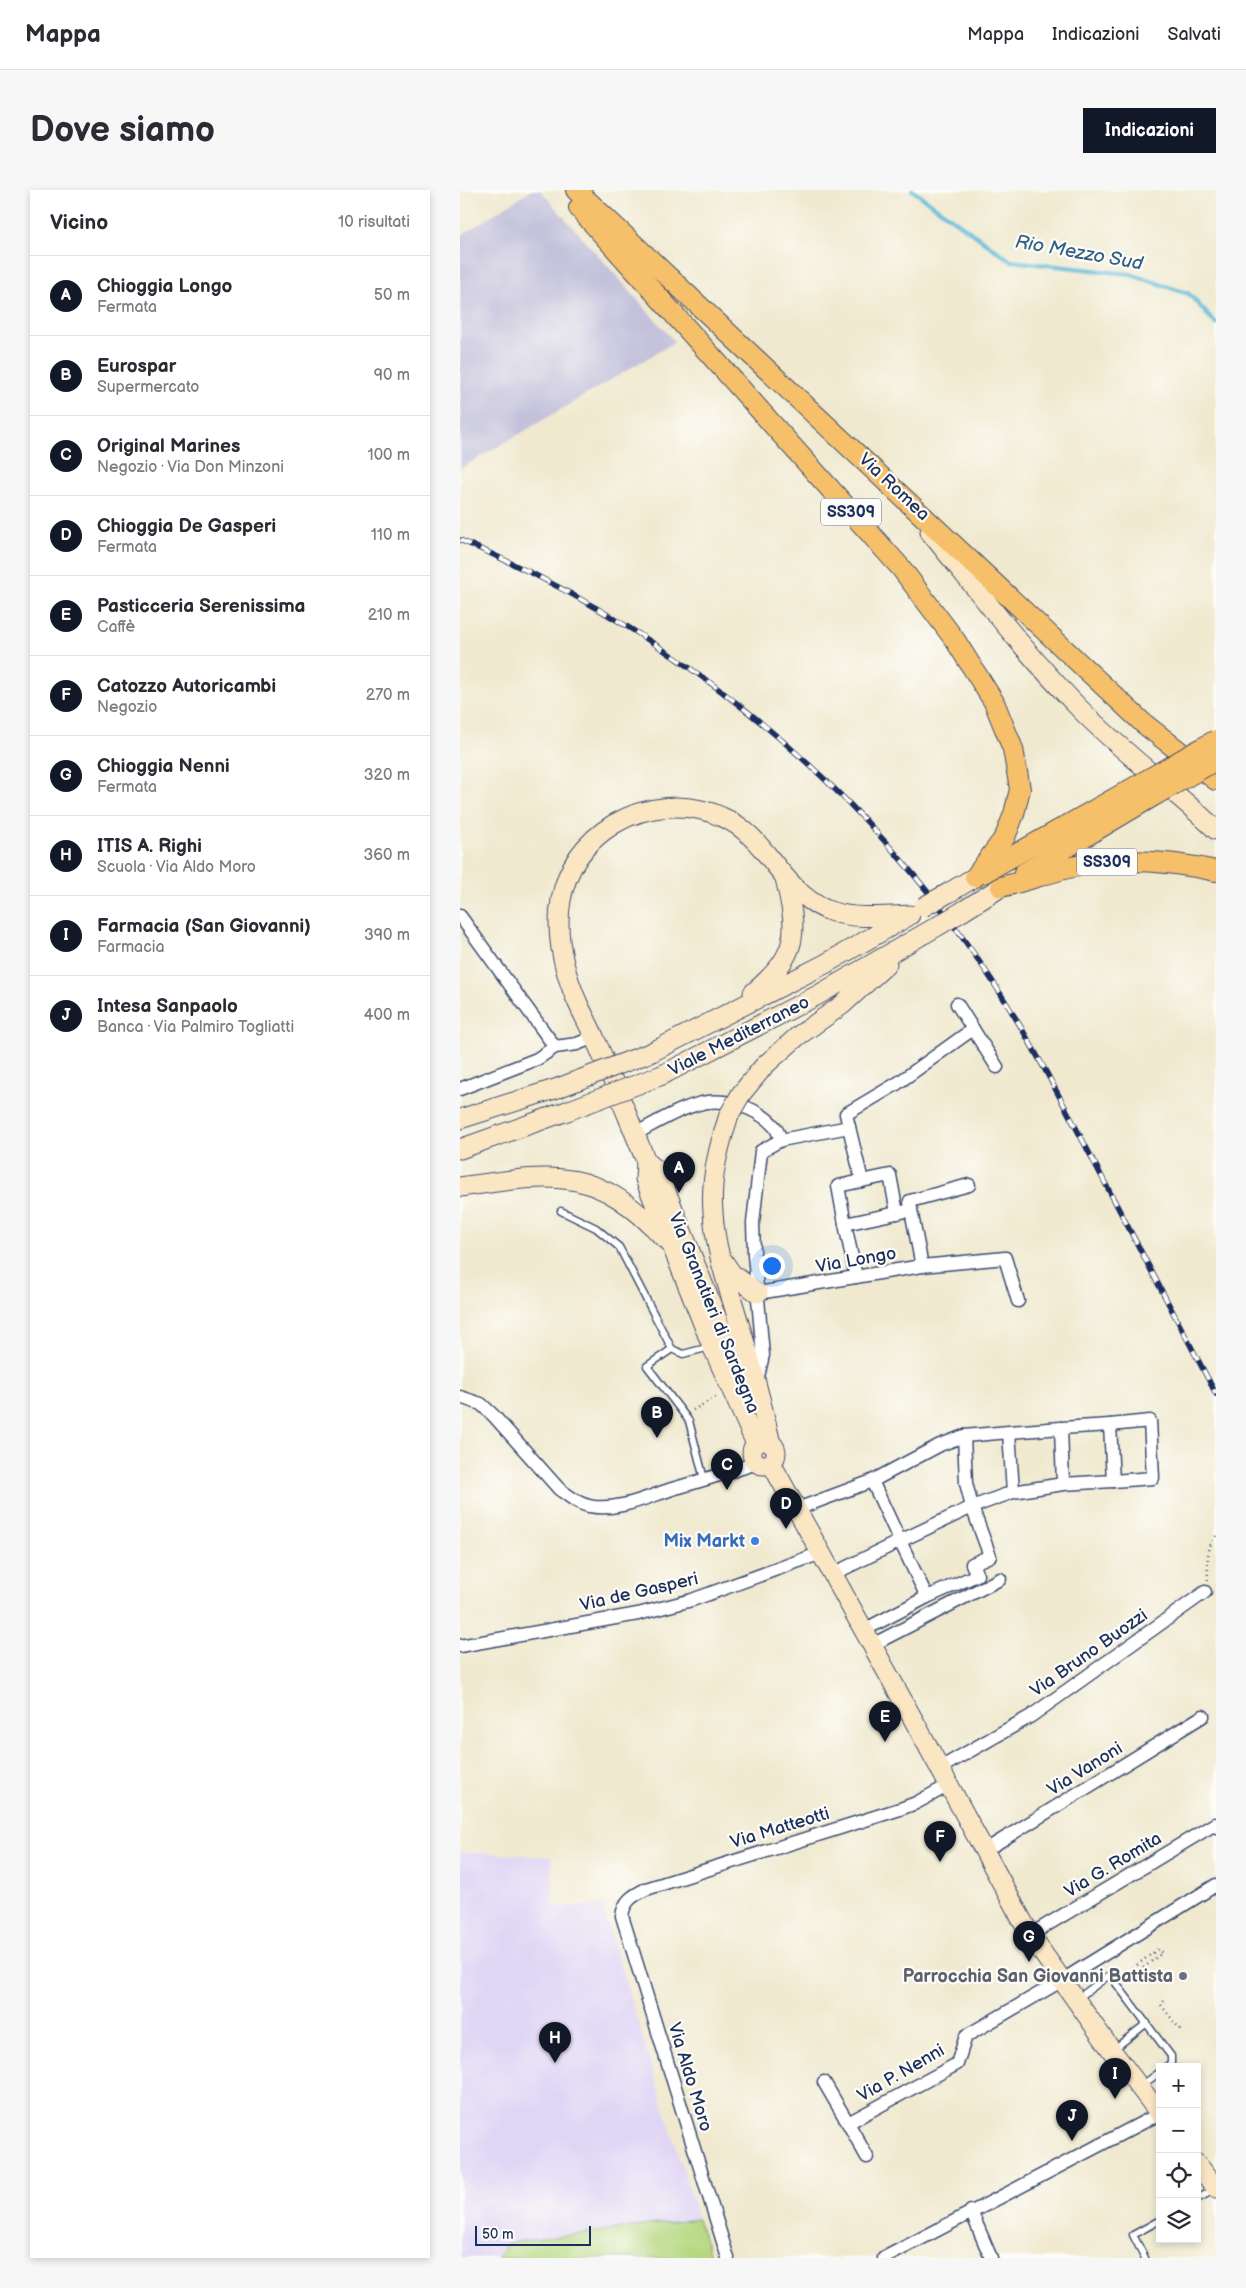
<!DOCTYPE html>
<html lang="it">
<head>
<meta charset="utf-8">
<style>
  body { margin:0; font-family:"Balsamiq Sans",sans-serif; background:#f7f7f7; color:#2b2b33 }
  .controls { position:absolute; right:15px; bottom:15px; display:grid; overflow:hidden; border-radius:0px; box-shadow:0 2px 8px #0003 }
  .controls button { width:45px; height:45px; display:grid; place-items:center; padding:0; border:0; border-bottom:1px solid #e1e1e2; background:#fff; color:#2b2b33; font:25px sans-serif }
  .scale { position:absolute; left:15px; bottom:12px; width:116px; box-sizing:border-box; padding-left:5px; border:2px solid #1b2f5e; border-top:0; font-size:14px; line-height:18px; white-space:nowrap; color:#1b2f5e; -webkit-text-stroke:4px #fdfcf7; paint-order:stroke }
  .you { position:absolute; left:311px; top:1075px; width:18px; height:18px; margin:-12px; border:4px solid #fff; border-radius:50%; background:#1a73e8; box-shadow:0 0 0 8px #1a73e833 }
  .badge { display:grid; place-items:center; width:32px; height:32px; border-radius:50%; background:#111827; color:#fff; font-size:16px; font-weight:700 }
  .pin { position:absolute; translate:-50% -41px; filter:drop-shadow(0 1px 2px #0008) }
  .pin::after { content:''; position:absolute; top:26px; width:18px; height:15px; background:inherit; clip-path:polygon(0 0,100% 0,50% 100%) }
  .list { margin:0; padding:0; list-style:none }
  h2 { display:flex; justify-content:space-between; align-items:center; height:65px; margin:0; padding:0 20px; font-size:21px }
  h2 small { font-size:16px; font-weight:400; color:#7c7c81 }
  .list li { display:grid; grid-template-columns:32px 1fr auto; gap:15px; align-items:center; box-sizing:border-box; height:80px; padding:0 20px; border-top:1px solid #e1e1e2 }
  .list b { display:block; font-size:19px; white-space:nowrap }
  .list p { margin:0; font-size:16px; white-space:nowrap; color:#7c7c81 }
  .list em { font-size:16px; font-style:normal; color:#7c7c81 }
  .icon { flex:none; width:28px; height:28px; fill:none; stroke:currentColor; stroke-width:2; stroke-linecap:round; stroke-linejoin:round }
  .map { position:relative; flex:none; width:756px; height:2068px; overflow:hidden; border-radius:0px }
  header { display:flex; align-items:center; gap:30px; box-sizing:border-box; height:70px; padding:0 25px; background:#fff; border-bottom:1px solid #e1e1e2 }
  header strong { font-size:24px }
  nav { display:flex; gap:28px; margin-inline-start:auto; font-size:18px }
  .intro { display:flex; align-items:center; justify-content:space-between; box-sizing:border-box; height:120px; padding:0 30px }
  h1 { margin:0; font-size:35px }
  .button { padding:12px 22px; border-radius:0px; background:#111827; color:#fff; font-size:18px; font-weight:700 }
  main { display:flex; gap:30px; padding:0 30px }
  aside { flex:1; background:#fff; border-radius:0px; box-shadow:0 2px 8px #0003 }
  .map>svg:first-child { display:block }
  .built { fill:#dfd5f5 }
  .industrial { fill:#c3c1db }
  .green { fill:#b6d881; stroke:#688470 }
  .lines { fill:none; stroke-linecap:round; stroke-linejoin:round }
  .stream { stroke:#56b8d5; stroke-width:4.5 }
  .lane-casing { stroke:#3b4b6f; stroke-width:9 }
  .street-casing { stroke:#3b4b6f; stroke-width:15 }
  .secondary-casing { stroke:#3b4b6f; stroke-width:21 }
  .primary-casing { stroke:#3b4b6f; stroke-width:22 }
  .path { stroke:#3b4b6f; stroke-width:2.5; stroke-dasharray:1 4; stroke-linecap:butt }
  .lane { stroke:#fff; stroke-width:6 }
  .street { stroke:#fff; stroke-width:12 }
  .secondary { stroke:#fbe6c4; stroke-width:19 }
  .primary { stroke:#f6c06b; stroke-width:20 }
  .rail-casing { stroke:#1b2f5e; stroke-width:5.5 }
  .rail { stroke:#fdfcf7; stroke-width:4; stroke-dasharray:11; stroke-linecap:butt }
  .secondary-bridge-casing { stroke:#3b4b6f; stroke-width:21; stroke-linecap:butt }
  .primary-bridge-casing { stroke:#3b4b6f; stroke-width:22; stroke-linecap:butt }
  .secondary-bridge { stroke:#fbe6c4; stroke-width:19 }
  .primary-bridge { stroke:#f6c06b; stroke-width:20 }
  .shop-dot { fill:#3f7fe0; stroke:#fdfcf7; stroke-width:2 }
  .worship-dot { fill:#6b7280; stroke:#fdfcf7; stroke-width:2 }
  .labels { text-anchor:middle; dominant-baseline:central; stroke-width:4.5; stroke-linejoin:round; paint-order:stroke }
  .shield { fill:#fdfcf7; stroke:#5f6c8c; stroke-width:1 }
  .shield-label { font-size:16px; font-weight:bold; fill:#1b2f5e }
  .street-label { font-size:18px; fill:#1b2f5e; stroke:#fdfcf7 }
  .shop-label { font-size:18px; font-weight:bold; fill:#366cbe; stroke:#fdfcf7; text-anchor:end }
  .worship-label { font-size:18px; font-weight:bold; fill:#5b616d; stroke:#fdfcf7; text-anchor:end }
  .water-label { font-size:19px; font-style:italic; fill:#305f88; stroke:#fdfcf7 }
</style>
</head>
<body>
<header>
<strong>Mappa</strong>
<nav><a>Mappa</a><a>Indicazioni</a><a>Salvati</a></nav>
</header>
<div class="intro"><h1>Dove siamo</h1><a class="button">Indicazioni</a></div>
<main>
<aside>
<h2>Vicino<small>10 risultati</small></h2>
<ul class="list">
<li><span class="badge">A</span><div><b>Chioggia Longo</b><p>Fermata</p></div><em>50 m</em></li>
<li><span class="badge">B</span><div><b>Eurospar</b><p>Supermercato</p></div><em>90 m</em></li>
<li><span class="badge">C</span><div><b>Original Marines</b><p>Negozio · Via Don Minzoni</p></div><em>100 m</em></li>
<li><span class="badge">D</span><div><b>Chioggia De Gasperi</b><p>Fermata</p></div><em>110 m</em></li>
<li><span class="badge">E</span><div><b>Pasticceria Serenissima</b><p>Caffè</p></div><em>210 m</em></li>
<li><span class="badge">F</span><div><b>Catozzo Autoricambi</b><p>Negozio</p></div><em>270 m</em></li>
<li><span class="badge">G</span><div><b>Chioggia Nenni</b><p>Fermata</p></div><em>320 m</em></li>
<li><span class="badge">H</span><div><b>ITIS A. Righi</b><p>Scuola · Via Aldo Moro</p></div><em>360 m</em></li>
<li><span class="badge">I</span><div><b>Farmacia (San Giovanni)</b><p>Farmacia</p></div><em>390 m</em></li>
<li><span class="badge">J</span><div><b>Intesa Sanpaolo</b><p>Banca · Via Palmiro Togliatti</p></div><em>400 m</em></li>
</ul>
</aside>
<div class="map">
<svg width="756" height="2068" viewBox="0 0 756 2068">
  <rect width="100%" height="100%" fill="#fdfcf7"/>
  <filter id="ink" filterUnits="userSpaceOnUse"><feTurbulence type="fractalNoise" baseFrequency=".02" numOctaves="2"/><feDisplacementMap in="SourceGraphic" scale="10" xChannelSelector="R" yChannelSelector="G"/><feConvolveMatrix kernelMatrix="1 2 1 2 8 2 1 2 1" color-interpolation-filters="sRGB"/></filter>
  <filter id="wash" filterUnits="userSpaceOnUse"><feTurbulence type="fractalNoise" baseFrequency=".0096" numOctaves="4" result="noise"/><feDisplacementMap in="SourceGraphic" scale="20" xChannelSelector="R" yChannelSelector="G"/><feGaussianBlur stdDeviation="1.12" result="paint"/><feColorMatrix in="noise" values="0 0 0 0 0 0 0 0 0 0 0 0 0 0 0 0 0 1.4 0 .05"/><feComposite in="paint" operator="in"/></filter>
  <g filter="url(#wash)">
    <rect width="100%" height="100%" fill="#f0e9cf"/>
    <polygon class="built" points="0,1662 92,1667 93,1717 142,1715 238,2029 47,2053 37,2068 0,2068"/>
    <polygon class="industrial" points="72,0 80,0 215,152 0,279 0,46"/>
    <polygon class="green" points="238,2029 251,2068 37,2068 47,2053"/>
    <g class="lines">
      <polyline class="stream" points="452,0 551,71 669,84 729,104 756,134"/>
    </g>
  </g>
  <g filter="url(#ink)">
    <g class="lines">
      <g class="lane-casing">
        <g id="lane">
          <polyline points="101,1021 136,1038 159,1057 212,1159 223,1164 250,1157"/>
          <polyline points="212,1159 187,1176 229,1231 244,1289"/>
          <polyline points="617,1809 648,1786 652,1788 711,1866 711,1873 706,1877"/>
          <polyline points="654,1859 687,1833"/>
          <polyline points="681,1896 700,1882"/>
          <polyline points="737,2009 754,2000"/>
          <polyline points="685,2068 673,2045 700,2030"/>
        </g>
      </g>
      <g class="street-casing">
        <g id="street">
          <polyline points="0,726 95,857"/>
          <polyline points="497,814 537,877"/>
          <polyline points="0,899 77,869 95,857 117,854 134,847"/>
          <polyline points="389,937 402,991"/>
          <path d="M175,944c19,-10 39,-23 60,-29 25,-9 61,1 79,21 3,3 5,9 7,14"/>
          <polyline points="451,1020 450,1011 509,995"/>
          <polyline points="385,1034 378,996 430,985 437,1023"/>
          <polyline points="396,1087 385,1034 451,1020 462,1076"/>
          <polyline points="298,1103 462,1076 545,1068 558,1111"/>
          <polyline points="297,1191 303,1165 294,1064 293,1033 301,961 321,950 389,937 386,924 438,893 513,839"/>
          <path d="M0,1207l21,7 12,11 66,74c10,7 19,15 30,17 28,6 58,-9 83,-17 29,-8 57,-17 85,-26l4,2"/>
          <polyline points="650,1235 690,1231 693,1288 653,1291"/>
          <polyline points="601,1238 650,1235 653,1291 603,1294"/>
          <polyline points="549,1242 601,1238 603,1294 553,1302"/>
          <polyline points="337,1319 412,1291 440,1351 373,1384"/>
          <polyline points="467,1407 517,1385 512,1374 530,1366 512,1317 553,1302 549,1242 504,1246"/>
          <polyline points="404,1440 467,1407 440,1351 512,1317 506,1293 504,1246 480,1255 412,1291"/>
          <polyline points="412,1455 540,1389"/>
          <polyline points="0,1456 178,1424 232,1410 361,1363"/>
          <polyline points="480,1578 571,1526 745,1402"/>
          <polyline points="524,1661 743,1526"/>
          <polyline points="570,1745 755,1634 756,1637"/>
          <polyline points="364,1892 388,1933 497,1874 506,1846 601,1791 756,1695"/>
          <polyline points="388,1933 407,1967"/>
          <polyline points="511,2021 531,2068"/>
          <path d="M268,2068l-106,-342c2,-15 10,-20 24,-27l254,-80 16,-6 33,-18"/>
          <polyline points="424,2068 699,1924"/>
        </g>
      </g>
      <g class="secondary-casing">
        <g id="secondary">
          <path d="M470,342c49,60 96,122 150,177 43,44 92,79 136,121"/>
          <polyline points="490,702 515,687"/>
          <polyline points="503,721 541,697"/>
          <path d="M293,803c47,-40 45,-59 32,-115"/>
          <polyline points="192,862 365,774 447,727"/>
          <polyline points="202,885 358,805 476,737"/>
          <polyline points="281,904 304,876 338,846 382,815 427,774"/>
          <path d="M269,925c-10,31 -19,63 -16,97 2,38 15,74 26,111 12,40 23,80 32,121"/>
          <polyline points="0,929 98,898"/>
          <polyline points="0,959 107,921"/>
          <polyline points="186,971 198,981 291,1214"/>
          <path d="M0,997c93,-13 135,-23 204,51"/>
          <polyline points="263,1071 272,1084 298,1103"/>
          <circle cx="304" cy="1263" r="12"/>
          <path d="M296,1254l-44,-98 -67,-167 1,-18c-17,-41 -33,-82 -51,-122 -6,-15 -15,-29 -21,-45 -25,-63 -23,-131 40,-170 32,-19 73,-23 108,-7 22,9 36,26 50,44 46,59 67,58 138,54"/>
          <polyline points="311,1273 458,1538 570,1745 652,1861 700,1924"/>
          <polyline points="737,1974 756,1998"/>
        </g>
      </g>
      <g class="primary-casing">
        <g id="primary">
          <polyline points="116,0 683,533 756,590"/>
          <polyline points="119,18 441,378 495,450 534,512 553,559 560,599 554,624 545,647 515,687"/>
          <polyline points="523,683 680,594"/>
          <polyline points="564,683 695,605"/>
          <path d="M541,697c33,-8 67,-22 101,-25 37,-3 78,1 114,9"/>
        </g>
      </g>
      <g class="path">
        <polyline points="233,1220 256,1207"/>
        <path d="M748,1390c0,-17 -3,-30 8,-44"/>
        <polyline points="673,1778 698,1759 702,1763 682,1779 693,1793"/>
        <polyline points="704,1811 701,1815 722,1842"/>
      </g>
      <use href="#lane" class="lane"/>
      <use href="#street" class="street"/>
      <use href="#secondary" class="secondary"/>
      <use href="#primary" class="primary"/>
      <g class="rail-casing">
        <path id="rail" d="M0,350c205,87 384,228 512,411 47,66 83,137 121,209 41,78 82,156 123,234"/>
      </g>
      <use href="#rail" class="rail"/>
      <g class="secondary-bridge-casing">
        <g id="secondary-bridge">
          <polyline points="463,717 490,702"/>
          <polyline points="476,737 503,721"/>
          <polyline points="98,898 192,862"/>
          <polyline points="107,921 202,885"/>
          <polyline points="269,925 281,904"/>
        </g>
      </g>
      <g class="primary-bridge-casing">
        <g id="primary-bridge">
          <polyline points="680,594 756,550"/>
          <polyline points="695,605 756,570"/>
        </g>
      </g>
      <use href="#secondary-bridge" class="secondary-bridge"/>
      <use href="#primary-bridge" class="primary-bridge"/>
    </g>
  </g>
  <circle class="shop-dot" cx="295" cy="1351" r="5"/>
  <circle class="worship-dot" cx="723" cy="1786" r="5"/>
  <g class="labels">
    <g class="shield">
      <rect x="361" y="308.5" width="60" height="27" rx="4"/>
      <rect x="617" y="658.5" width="60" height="27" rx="4"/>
    </g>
    <g class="shield-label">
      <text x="391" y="322">SS309</text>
      <text x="647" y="672">SS309</text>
    </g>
    <g class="street-label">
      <text transform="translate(434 297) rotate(43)">Via Romea</text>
      <text transform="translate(279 846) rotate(-27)">Viale Mediterraneo</text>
      <text transform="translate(396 1070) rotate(-10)">Via Longo</text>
      <text transform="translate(254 1123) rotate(68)">Via Granatieri di Sardegna</text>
      <text transform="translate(179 1402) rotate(-13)">Via de Gasperi</text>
      <text transform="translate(629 1463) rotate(-35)">Via Bruno Buozzi</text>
      <text transform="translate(625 1579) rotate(-32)">Via Vanoni</text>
      <text transform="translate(320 1638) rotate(-17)">Via Matteotti</text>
      <text transform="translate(653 1675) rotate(-31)">Via G. Romita</text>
      <text transform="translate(441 1883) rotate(-30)">Via P. Nenni</text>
      <text transform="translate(230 1887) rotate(73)">Via Aldo Moro</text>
    </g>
    <g class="shop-label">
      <text x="285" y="1351">Mix Markt</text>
    </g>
    <g class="worship-label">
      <text x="713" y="1786">Parrocchia San Giovanni Battista</text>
    </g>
    <g class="water-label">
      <text transform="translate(619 63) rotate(10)">Rio Mezzo Sud</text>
    </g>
  </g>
</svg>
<div class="controls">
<button>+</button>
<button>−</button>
<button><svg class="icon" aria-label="locate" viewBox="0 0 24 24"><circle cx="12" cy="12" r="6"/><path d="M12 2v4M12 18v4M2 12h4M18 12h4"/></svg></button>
<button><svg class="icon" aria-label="layers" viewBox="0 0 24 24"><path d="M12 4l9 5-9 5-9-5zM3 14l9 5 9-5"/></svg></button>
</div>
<div class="scale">50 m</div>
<div class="you"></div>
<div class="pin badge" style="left:219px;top:1003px">A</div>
<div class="pin badge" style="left:197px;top:1248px">B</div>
<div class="pin badge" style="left:267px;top:1300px">C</div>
<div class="pin badge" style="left:326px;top:1339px">D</div>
<div class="pin badge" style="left:425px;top:1552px">E</div>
<div class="pin badge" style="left:480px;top:1672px">F</div>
<div class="pin badge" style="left:569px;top:1772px">G</div>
<div class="pin badge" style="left:95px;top:1873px">H</div>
<div class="pin badge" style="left:655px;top:1909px">I</div>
<div class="pin badge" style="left:612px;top:1951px">J</div>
</div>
</main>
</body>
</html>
